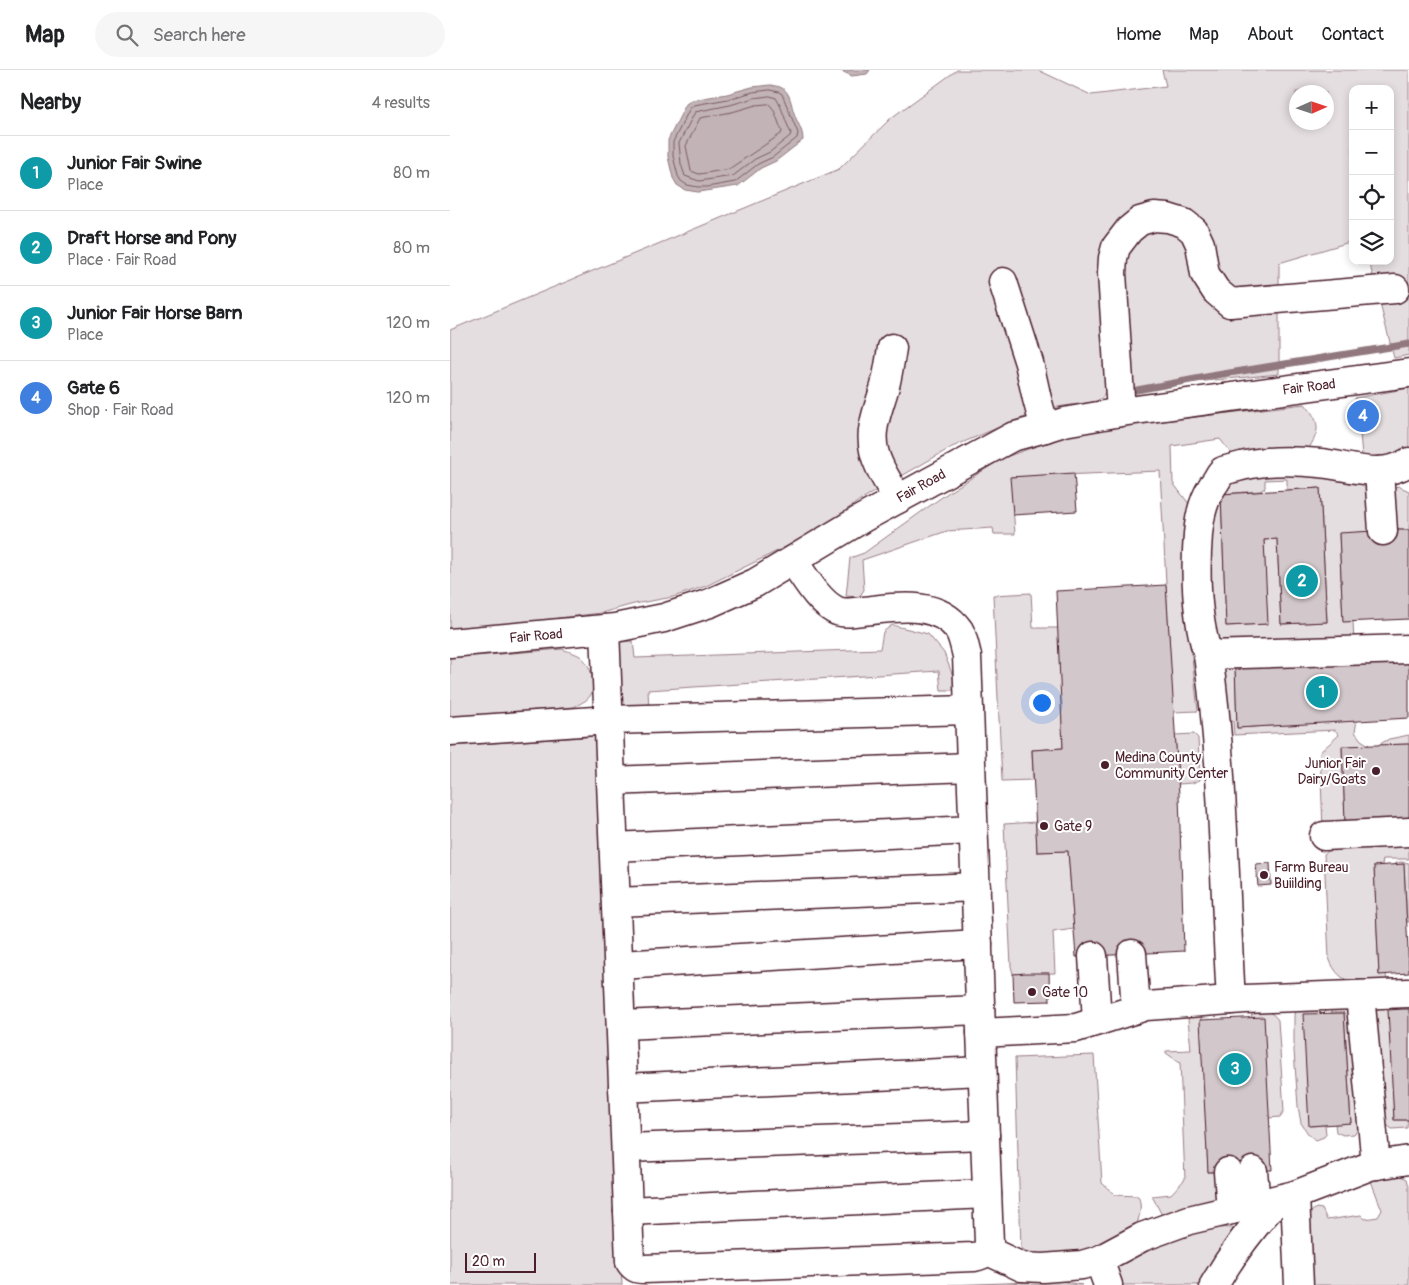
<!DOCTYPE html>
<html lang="en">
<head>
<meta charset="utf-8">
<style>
  body { margin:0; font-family:Pangolin,sans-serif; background:#f6f6f6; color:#202124 }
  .controls { position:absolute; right:15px; top:15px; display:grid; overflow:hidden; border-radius:10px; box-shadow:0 2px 8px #0003 }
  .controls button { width:45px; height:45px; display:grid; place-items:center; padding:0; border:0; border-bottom:1px solid #e0e0e0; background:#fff; color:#202124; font:25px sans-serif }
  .compass { position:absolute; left:839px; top:15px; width:45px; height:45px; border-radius:50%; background:#fff; box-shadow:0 2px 8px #0003; rotate:87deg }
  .scale { position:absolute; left:15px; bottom:12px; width:71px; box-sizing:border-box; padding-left:5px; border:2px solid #4a1f2b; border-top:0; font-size:14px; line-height:18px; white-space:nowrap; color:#4a1f2b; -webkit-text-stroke:4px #fff; paint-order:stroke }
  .you { position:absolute; left:591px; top:632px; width:18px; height:18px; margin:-12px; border:4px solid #fff; border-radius:50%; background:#1a73e8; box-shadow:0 0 0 8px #1a73e833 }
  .badge { display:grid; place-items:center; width:32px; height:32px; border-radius:50%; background:#0b8043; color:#fff; font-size:16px; font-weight:700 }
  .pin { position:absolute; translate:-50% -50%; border:2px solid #fff; box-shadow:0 1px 5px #0006 }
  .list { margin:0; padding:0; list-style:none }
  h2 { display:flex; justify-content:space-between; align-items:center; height:65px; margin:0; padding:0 20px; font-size:21px }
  h2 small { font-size:16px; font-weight:400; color:#757577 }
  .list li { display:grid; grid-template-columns:32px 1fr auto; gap:15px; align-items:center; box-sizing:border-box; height:75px; padding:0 20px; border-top:1px solid #e0e0e0 }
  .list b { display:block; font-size:19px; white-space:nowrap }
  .list p { margin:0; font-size:16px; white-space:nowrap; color:#757577 }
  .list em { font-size:16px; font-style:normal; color:#757577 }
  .icon { flex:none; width:28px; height:28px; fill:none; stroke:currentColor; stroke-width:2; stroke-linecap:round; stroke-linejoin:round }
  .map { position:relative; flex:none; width:959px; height:1215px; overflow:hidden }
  header { display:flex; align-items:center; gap:30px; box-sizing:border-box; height:70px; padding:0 25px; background:#fff; border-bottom:1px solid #e0e0e0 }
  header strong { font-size:24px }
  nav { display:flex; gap:28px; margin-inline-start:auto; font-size:18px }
  .search { width:350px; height:45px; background:#f6f6f6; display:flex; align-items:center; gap:12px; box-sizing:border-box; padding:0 18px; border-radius:28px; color:#757577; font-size:19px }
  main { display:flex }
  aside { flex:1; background:#fff }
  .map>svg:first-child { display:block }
  .green { fill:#e5dee0; stroke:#987e86; fill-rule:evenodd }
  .water { fill:#c1b3b6; stroke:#91787e }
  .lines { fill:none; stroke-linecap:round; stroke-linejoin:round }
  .shore { stroke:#7a5a63; stroke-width:1 }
  .stream { stroke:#91787e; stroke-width:7 }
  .building { fill:#d2c7cb; stroke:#4a1f2b }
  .minor-casing { stroke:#4a1f2b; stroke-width:31 }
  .minor { stroke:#fff; stroke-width:28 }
  .poi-dot { fill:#4a1f2b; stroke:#fff; stroke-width:2 }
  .labels { text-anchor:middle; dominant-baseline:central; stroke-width:4; stroke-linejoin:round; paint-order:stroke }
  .street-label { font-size:14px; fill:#4a1f2b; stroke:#fff }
  .poi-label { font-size:14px; fill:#4a1f2b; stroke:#fff; text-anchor:start }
</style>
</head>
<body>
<header>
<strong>Map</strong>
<div class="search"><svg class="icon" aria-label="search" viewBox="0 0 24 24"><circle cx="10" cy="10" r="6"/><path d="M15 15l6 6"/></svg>Search here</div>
<nav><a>Home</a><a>Map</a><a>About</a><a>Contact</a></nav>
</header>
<main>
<aside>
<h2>Nearby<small>4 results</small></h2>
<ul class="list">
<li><span class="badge" style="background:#0f9aa8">1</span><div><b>Junior Fair Swine</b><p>Place</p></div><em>80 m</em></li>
<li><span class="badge" style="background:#0f9aa8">2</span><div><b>Draft Horse and Pony</b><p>Place · Fair Road</p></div><em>80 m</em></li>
<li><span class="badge" style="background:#0f9aa8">3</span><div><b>Junior Fair Horse Barn</b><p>Place</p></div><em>120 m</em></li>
<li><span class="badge" style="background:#3f7fe0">4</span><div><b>Gate 6</b><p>Shop · Fair Road</p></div><em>120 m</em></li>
</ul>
</aside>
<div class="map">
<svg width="959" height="1215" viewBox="0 0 959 1215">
  <rect width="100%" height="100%" fill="#fff"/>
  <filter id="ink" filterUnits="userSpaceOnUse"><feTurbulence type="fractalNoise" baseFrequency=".02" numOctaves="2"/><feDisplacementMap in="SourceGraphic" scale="10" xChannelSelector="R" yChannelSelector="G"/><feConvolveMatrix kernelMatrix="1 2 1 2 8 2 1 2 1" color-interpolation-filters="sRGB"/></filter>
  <g filter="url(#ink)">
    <g class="green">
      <path d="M507,0h81l53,25 75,-9 -4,-16h247v285l-15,3 -25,-97h21v-172h-37v152l-74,22v111l-147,14 -14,-160 -11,6 -4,36 6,110 -6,17 -8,5 -39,5 -40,13 -64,27 -92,53 -44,32 -110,54 -33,11 -39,7 -33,9 -151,18v-301l389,-161 52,-51zM846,22h30v30h-30z"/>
      <polygon points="959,318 959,381 949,389 912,386 909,352 918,351 917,341 907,341 905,328"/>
      <path d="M855,334c18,21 14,29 0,50l-71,3 -14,-18 -48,7 1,37 20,26 -3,87 2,61 6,54 -25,1 -13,-241 -149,6 4,57h-21l-1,-6 -46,3 -85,29 2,30 -5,7 -13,-1 4,-38 14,-5 85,-61 54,-34 59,-21 39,-9z"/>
      <path d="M808,402h28l77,11c14,14 12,29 13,48l-37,3 4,87h10l1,22c-31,2 -108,12 -133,-2 -4,-3 -8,-6 -10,-11 -10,-22 -9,-116 5,-136 10,-15 26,-19 42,-22zM837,409v11l33,-2 7,134 -46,2 -4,-85 -13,1 3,84 -41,2 -5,-132 39,-3 5,-3v-8z"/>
      <polygon points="948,416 959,421 959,460 941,460 942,418"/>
      <polygon points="581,523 583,558 609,558 613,678 582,680 583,710 552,711 543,525"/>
      <polygon points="442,555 478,564 494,583 503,606 505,620 491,620 489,601 198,620 199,640 173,642 168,572 183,571 185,588 430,579 433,562"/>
      <path d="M112,579c5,2 13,4 18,7 11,8 17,29 10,40 -3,5 -11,8 -16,11l-124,10v-59z"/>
      <polygon points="785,596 787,658 907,650 905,662 911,670 919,675 892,677 895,750 897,751 897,756 873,760 870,682 889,665 885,660 784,665 783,651 780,651 777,647 771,598"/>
      <polygon points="744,664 748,668 750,710 742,713 729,714 725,665"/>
      <polygon points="959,665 959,674 928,675 939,669"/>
      <polygon points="148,666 172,1215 0,1215 0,676"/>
      <polygon points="586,752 587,782 618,781 624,859 603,862 605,903 563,904 561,896 554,754"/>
      <path d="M959,768v21h-26l-1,6 -8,1 5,109 7,-1 1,9c-27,0 -47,5 -58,-25l-5,-104 19,-13z"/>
      <polygon points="951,792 959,793 959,852 957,852 954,794 946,795 946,793"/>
      <polygon points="939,934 944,1050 958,1050 957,1058 942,1059 934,1053 924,944 930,936"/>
      <polygon points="868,936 860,1056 875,1055 876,1064 874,1067 866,1070 859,1065 851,1053 848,1036 844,981 844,945 845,941"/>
      <polygon points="881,936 893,936 898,939 910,1058 904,1064 893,1065 886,1062 885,1054 901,1053 894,943 881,943"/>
      <path d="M803,940c12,1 18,0 25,10l6,91 -4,6 -11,1 -18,-100z"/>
      <polygon points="751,943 758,1102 771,1102 774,1130 715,1151 702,1126 721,1124 735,1109 730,993 716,983 716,981 741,980 738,949 740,945"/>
      <path d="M644,985l8,128 13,12 23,1c5,10 1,23 -3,33l-50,23 -50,5 -14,-9 -6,-190z"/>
      <polygon points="949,1105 957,1109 959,1116 959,1215 858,1215 853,1148 866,1138 872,1139 877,1150 911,1145 915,1149 928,1147 932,1140 921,1111 925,1109"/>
      <path d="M756,1157l27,1 -4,14 -21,43h-89c-4,-7 -3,-19 -1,-27z"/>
      <polygon points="611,1211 632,1215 498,1215"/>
    </g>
    <g class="water">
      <polygon points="389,0 420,0 417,4 402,6"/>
      <path d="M320,15c4,1 9,1 12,3 9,5 9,17 12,25 3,10 9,16 9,27l-27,21 -15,7 -23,18 -40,6 -13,-2 -8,-5 -4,-7 -5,-21v-17l18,-36 6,-4 35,-6 25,-7z"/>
    </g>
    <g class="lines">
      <g class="shore">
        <polygon points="320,20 329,22 332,24 348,63 347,68 323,87 308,94 285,112 257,117 248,117 237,115 231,111 228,106 223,86 223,72 240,38 244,35 278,29 303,22"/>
        <path d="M320,26l6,2c7,11 9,23 15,35l-1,3 -20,16 -15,7 -22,17 -34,5 -14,-5 -4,-12 -2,-21 16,-31 35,-7 24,-7z"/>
        <path d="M319,34c6,4 9,19 13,27l-1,3 -52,35 -23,4 -7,1 -8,-3 -5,-25 14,-28 32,-6 24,-7z"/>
      </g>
      <polyline class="stream" points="687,320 767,305 959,274"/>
    </g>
    <g class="building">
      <polygon points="917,340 918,351 909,352 907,341"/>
      <polygon points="624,403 627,441 563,445 560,407"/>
      <polygon points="870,418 877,552 831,554 827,469 814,470 818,554 776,556 771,424"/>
      <polygon points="941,460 959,460 959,549 893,552 889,463"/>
      <polygon points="716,515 729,725 734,881 626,887 618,781 587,782 582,680 613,678 606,521"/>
      <polygon points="959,587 959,648 787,658 785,596"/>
      <polygon points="959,674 959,748 895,751 892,676"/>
      <polygon points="820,793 821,815 808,816 806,794"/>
      <polygon points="954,794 959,903 929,905 924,796"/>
      <polygon points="576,903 599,903 600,931 564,932 563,904"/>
      <polygon points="953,939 959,939 959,1050 944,1050 938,940"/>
      <polygon points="894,943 901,1053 859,1056 853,944"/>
      <polygon points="814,947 822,1100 758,1102 750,950"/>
    </g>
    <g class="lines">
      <g class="minor-casing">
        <g id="minor">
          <polyline points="553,212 579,293 587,329 595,358"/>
          <path d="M442,278c-2,13 -4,26 -7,38 -8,29 -20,49 -6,79 5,12 13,23 19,34"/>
          <polyline points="671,342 662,203 663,188 666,177 679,160 690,151 704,147 718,148 734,153 744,161 750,174 755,204 766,221 780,233 945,219"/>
          <path d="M959,392c-29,18 -58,4 -89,1 -28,-3 -59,-3 -86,5 -4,1 -9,2 -11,3 -3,2 -5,7 -7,10 -12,16 -16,33 -18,53 -3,39 -2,83 10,121l201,-6"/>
          <polyline points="929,401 933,461"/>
          <path d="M155,559l25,633c4,6 7,7 14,7l330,-12c10,-2 13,-4 15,-14l-22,-587c-2,-8 -4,-19 -8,-26 -22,-31 -65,-22 -97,-19 -8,1 -20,3 -27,-1 -18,-10 -30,-33 -42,-49"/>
          <polyline points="0,573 165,558 214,548 260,533 305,513 413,448 562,367 595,358 614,352 671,342 959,303"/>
          <path d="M758,585c16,114 16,230 23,345"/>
          <polyline points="0,661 159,650 519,640"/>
          <polyline points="161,711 521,697"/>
          <polyline points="874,766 959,762"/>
          <polyline points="164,777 523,760"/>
          <polyline points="166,832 526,817"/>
          <polyline points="682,884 686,939"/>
          <polyline points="643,886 647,951"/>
          <polyline points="169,895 528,874"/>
          <polyline points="910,925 926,1095"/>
          <polyline points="171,955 530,940"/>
          <polyline points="531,963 626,958 696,936 795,929 959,923"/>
          <polyline points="173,1018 532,1001"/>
          <polyline points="176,1078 535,1065"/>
          <polyline points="803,1101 806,1135"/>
          <polyline points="778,1102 781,1140"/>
          <polyline points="845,1125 849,1215"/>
          <polyline points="178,1141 537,1124"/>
          <polyline points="538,1181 572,1197 593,1198 632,1195 649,1190 692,1167 739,1150 845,1125 920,1096 959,1090"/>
          <polyline points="649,1190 658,1215"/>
          <path d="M764,1215c18,-31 39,-59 63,-85"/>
        </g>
      </g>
      <use href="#minor" class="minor"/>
    </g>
  </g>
  <g class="poi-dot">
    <circle cx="655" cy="695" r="5"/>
    <circle cx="926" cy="701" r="5"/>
    <circle cx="594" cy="756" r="5"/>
    <circle cx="814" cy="805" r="5"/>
    <circle cx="582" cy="922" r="5"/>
  </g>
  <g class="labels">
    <g class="street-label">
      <text transform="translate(859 317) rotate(-7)">Fair Road</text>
      <text transform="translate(471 416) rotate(-29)">Fair Road</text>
      <text transform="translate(86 566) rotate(-5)">Fair Road</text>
    </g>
    <g class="poi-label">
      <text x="665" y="687">Medina County<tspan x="665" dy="16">Community Center</tspan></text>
      <text x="916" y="693" text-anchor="end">Junior Fair<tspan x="916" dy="16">Dairy/Goats</tspan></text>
      <text x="604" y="756">Gate 9</text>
      <text x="824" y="797">Farm Bureau<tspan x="824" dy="16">Buiilding</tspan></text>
      <text x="592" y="922">Gate 10</text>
    </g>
  </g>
</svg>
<div class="controls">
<button>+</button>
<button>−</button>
<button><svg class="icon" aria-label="locate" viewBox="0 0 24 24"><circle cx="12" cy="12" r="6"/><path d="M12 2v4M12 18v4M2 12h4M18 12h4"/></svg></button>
<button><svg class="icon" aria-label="layers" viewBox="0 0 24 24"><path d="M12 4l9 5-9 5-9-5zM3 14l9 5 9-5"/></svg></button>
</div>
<svg class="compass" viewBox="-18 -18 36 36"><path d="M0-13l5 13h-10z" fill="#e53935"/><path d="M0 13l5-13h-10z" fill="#757577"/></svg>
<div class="scale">20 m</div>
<div class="you"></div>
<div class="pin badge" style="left:872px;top:622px;background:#0f9aa8">1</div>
<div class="pin badge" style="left:852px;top:511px;background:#0f9aa8">2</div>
<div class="pin badge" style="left:785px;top:999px;background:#0f9aa8">3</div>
<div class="pin badge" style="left:913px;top:346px;background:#3f7fe0">4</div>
</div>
</main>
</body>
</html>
